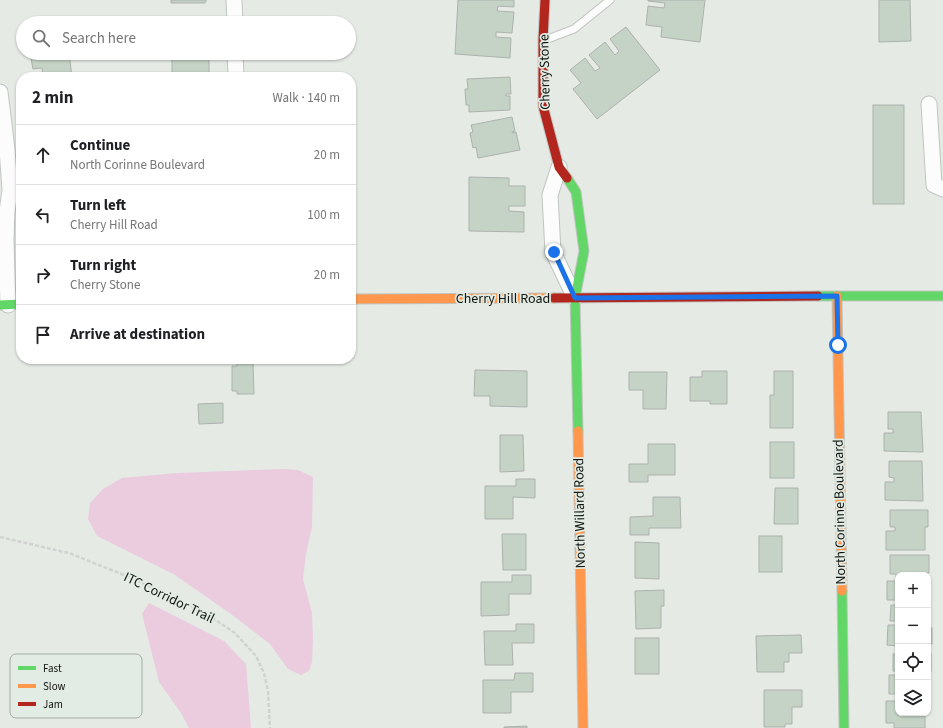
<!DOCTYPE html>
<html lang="en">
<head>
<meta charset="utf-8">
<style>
  body { margin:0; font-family:"Source Sans 3",sans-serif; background:#f6f6f6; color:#202124 }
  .controls { position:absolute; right:12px; bottom:12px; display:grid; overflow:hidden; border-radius:8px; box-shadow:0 1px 3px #0004 }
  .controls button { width:36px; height:36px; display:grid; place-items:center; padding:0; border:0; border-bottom:1px solid #e0e0e0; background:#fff; color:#202124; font:20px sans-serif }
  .stop { position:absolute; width:12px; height:12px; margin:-9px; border:3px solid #1a73e8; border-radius:50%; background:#fff }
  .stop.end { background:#1a73e8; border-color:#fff; box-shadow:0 1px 4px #0008 }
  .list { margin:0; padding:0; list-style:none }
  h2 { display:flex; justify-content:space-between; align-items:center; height:52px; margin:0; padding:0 16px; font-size:17px }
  h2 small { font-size:13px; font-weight:400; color:#757577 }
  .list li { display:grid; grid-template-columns:26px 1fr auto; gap:12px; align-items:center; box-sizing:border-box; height:60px; padding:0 16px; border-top:1px solid #e0e0e0 }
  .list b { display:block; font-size:15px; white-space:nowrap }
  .list p { margin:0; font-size:13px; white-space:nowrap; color:#757577 }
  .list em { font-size:13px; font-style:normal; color:#757577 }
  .icon { flex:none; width:22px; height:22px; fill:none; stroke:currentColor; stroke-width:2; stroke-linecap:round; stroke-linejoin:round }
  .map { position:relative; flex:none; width:943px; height:728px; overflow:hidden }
  .search { position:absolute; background:#fff; box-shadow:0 1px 3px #0004; left:16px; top:16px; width:340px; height:44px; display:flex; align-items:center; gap:10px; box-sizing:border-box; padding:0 14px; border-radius:22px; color:#757577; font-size:15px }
  .panel { position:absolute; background:#fff; box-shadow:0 1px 3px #0004; left:16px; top:72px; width:340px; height:292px; border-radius:16px }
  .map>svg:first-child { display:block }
  .green { fill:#eaccde }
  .building { fill:#c4d3c6; stroke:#aeb1ae }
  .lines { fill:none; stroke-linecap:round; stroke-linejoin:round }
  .lane-casing { stroke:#c1c5c1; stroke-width:9 }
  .street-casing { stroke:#c1c5c1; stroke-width:17 }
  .fast-casing { stroke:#c1c5c1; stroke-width:11 }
  .slow-casing { stroke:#c1c5c1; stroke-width:11 }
  .jam-casing { stroke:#c1c5c1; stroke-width:11 }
  .path { stroke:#d1d2d1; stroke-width:2.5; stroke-dasharray:4 2; stroke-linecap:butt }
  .lane { stroke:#fbfcfb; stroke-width:7 }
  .street { stroke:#fbfcfb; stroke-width:15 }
  .fast { stroke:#63d668; stroke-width:9 }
  .slow { stroke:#ff974d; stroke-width:9 }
  .jam { stroke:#b3261e; stroke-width:9 }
  .route { stroke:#1a73e8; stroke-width:5 }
  .labels { text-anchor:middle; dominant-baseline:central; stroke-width:3.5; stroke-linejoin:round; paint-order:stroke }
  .street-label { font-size:14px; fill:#101310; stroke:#e3ece4 }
  .key { fill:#e3ece4; stroke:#a4aba4; stroke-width:1 }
  .key-label { font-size:11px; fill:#101310 }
</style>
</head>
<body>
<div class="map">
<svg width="943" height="728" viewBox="0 0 943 728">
  <rect width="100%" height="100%" fill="#e5eae5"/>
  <g class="green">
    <polygon points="284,469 298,470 313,477 312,527 306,554 303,579 312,613 313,638 312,662 309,671 301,675 288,669 270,644 231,614 175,575 97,536 88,519 90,503 103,489 122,478 177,473"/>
    <polygon points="149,603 224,641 246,664 251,728 189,728 181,713 159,682 142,614"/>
  </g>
  <g class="building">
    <polygon points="171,0 206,0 206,1 205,3 171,3"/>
    <polygon points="458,0 514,0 514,7 498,6 497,11 514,12 512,33 496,32 496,37 511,38 510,58 455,54"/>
    <polygon points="648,0 705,0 700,42 661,37 662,27 646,25 648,6 664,8 665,3 648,1"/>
    <polygon points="879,0 910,0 911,41 879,42"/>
    <polygon points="626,27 660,70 597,119 573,89 581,83 570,70 585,58 595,71 600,68 589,55 605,42 615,55 619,51 610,39"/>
    <polygon points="30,53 69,53 72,77 43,77 42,68 33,69"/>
    <polygon points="172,53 209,53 209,74 202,74 202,77 172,77"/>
    <polygon points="510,77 511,94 506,94 506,96 510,96 510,110 469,112 469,105 466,105 465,89 468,89 467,79"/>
    <rect x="873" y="105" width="31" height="99"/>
    <polygon points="512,117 515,131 512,132 512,133 516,132 520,150 478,158 476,147 473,148 470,133 473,132 471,125"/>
    <polygon points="469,177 509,178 509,186 525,186 525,206 509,206 509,211 524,212 524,232 469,231"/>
    <polygon points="237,359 249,359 249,363 253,363 254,394 237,394 237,391 232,391 232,366 237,366"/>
    <polygon points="475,370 527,371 527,407 490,406 490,396 474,396"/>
    <polygon points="702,371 727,371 727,404 710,404 710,401 690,401 690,377 702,377"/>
    <polygon points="774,371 793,371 793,428 770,428 770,395 774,395"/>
    <polygon points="629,372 667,372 666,409 643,409 643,390 629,390"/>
    <polygon points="223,403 223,423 199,424 198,404"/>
    <polygon points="888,412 921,412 923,452 884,451 884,433 893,433 893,429 888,429"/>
    <polygon points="500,435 523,435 524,471 500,472"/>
    <rect x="770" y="442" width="24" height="36"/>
    <polygon points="648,444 675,444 675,475 648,475 648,482 629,482 629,464 648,464"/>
    <polygon points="889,461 922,461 923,501 885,500 885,482 894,482 894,478 889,477"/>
    <polygon points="516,479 535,479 535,498 513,497 513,519 485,519 485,486 516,486"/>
    <polygon points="775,488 798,488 798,524 774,524"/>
    <polygon points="653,497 680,497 681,528 649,528 649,535 630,535 630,517 653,516"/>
    <polygon points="890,510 928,510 928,527 925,527 925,550 886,550 886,531 895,531 895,527 890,527"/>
    <polygon points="502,534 526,534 526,570 503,570"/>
    <rect x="759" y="536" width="23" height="36"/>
    <polygon points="635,542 659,543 659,579 635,578"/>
    <polygon points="890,555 929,555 929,573 927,573 927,575 898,575 898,600 887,600 887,581 896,581 896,574 890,574"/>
    <polygon points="512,575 531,575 531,594 509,594 509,615 481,616 481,582 512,582"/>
    <polygon points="664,590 664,606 661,606 661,628 636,629 635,591"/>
    <polygon points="891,605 898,605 898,621 890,621"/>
    <polygon points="928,606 929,606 929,628 932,628 932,644 928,644"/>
    <polygon points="516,624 534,624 534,643 512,643 513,665 485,665 484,631 516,631"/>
    <polygon points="888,625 898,625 898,646 887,645"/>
    <polygon points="801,635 802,653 789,653 789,662 784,662 784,672 757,672 756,636"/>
    <rect x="635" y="638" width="24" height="36"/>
    <polygon points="893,654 898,654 898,694 889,694 889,675 898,675 898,671 893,671"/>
    <rect x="928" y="654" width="3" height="17"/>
    <polygon points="515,673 533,673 533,692 511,692 511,713 483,713 483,680 514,680"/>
    <polygon points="764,690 802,690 802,707 792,707 792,724 785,724 785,727 764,727"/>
    <polygon points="886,701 898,701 898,713 925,713 925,728 894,728 894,723 886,723"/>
    <polygon points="527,726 527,728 504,728 504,727"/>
  </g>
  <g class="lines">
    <g class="lane-casing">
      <polyline id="lane" points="545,40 574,29 610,0"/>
    </g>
    <g class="street-casing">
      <g id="street">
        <polyline points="234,0 235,23"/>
        <polyline points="235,53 236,77"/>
        <polyline points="0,92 7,149 10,190 7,212 6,240 8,305"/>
        <polyline points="929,104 934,185 943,189"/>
        <polyline points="559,167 550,195 553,252 575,298"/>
      </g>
    </g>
    <g class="fast-casing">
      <g id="fast">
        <polyline points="567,178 576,192 584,251 575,298 578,431"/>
        <polyline points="818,296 943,296"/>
        <polyline points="0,305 21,304"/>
        <polyline points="842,591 844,728"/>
      </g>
    </g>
    <g class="slow-casing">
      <g id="slow">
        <polyline points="837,296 842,591"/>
        <polyline points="351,299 554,298"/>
        <polyline points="578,431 583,728"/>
      </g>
    </g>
    <g class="jam-casing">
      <g id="jam">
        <polyline points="545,0 543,40 543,106 559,167 567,178"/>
        <polyline points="554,298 818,296"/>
      </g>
    </g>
    <polyline class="path" points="0,537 69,553 134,579 202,611 235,633 256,656 264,673 268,691 270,728"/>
    <use href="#lane" class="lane"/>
    <use href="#street" class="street"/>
    <use href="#fast" class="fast"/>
    <use href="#slow" class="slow"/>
    <use href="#jam" class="jam"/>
  </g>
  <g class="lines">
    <polyline class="route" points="554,252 575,298 837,296 838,345"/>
  </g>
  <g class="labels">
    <g class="street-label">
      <text transform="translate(545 72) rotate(-91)">Cherry Stone</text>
      <text x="503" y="299">Cherry Hill Road</text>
      <text transform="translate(840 512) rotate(-91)">North Corinne Boulevard</text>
      <text transform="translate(580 513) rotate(-91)">North Willard Road</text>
      <text transform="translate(169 598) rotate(26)">ITC Corridor Trail</text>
    </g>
  </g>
  <rect x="10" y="654" width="132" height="64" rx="6" class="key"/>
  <rect x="18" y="666" width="18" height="4" fill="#63d668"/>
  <rect x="18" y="684" width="18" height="4" fill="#ff974d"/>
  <rect x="18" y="702" width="18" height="4" fill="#b3261e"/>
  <g class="key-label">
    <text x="43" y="672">Fast</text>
    <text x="43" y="690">Slow</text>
    <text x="43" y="708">Jam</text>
  </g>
</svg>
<div class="controls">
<button>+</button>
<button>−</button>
<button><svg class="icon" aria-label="locate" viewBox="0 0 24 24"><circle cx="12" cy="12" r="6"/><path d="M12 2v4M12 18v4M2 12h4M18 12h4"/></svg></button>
<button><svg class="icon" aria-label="layers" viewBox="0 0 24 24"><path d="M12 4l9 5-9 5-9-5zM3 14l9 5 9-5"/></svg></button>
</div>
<div class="stop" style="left:838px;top:345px"></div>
<div class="stop end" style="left:554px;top:252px"></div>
<div class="search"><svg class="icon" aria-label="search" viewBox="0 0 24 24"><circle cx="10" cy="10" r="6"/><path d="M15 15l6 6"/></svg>Search here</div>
<section class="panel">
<h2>2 min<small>Walk · 140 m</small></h2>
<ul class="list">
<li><svg class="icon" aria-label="ahead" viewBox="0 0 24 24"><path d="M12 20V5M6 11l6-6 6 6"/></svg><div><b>Continue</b><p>North Corinne Boulevard</p></div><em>20 m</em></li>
<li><svg class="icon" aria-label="left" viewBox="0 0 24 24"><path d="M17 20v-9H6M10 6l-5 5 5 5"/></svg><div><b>Turn left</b><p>Cherry Hill Road</p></div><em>100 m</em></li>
<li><svg class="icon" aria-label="right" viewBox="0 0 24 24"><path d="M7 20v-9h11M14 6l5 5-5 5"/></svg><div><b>Turn right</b><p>Cherry Stone</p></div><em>20 m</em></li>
<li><svg class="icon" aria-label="arrive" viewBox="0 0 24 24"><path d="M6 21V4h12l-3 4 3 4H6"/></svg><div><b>Arrive at destination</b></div></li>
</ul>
</section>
</div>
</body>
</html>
